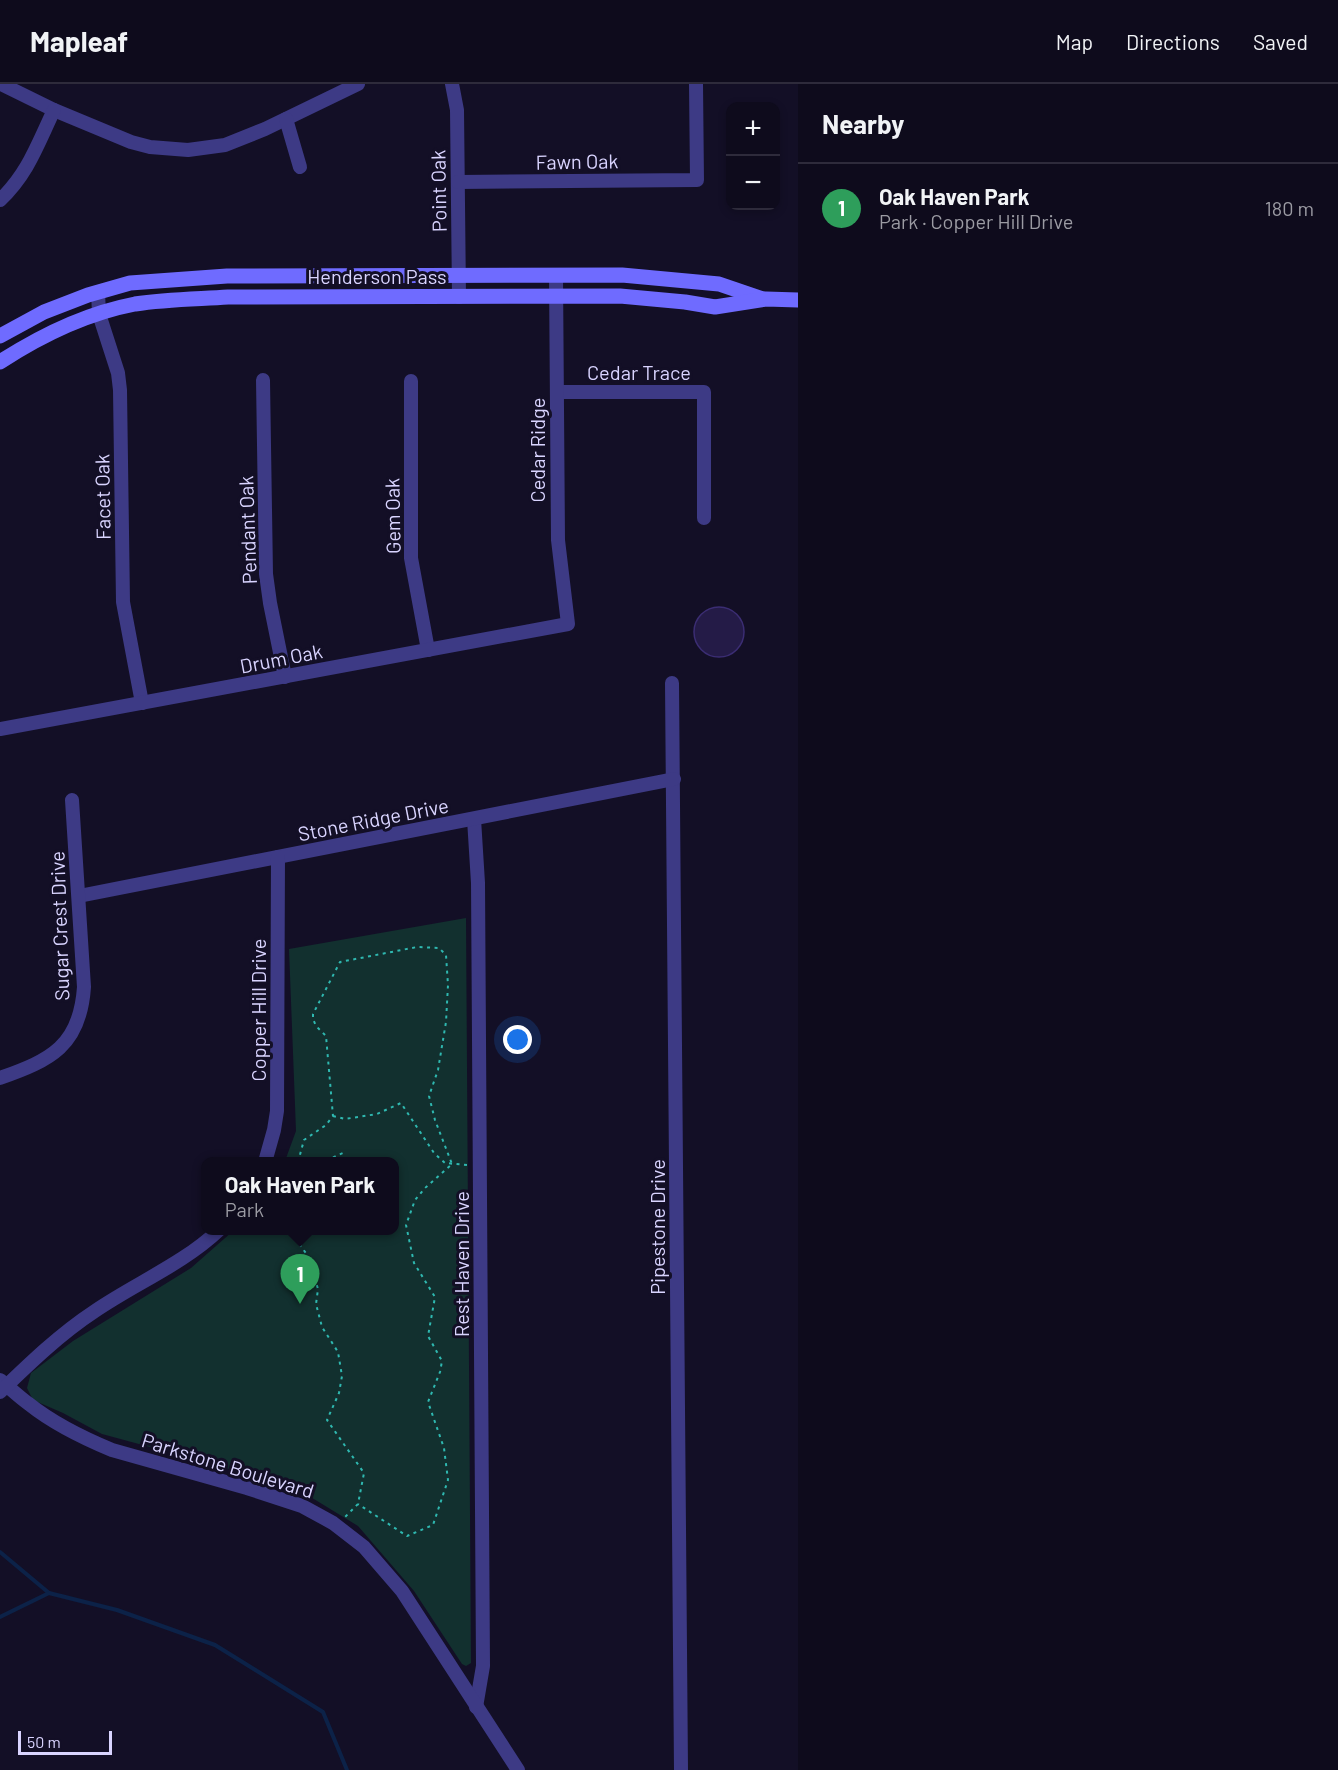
<!DOCTYPE html>
<html lang="en">
<head>
<meta charset="utf-8">
<style>
  body { margin:0; font-family:Barlow,sans-serif; background:#1c1929; color:#f1f3f6 }
  .controls { position:absolute; right:18px; top:18px; display:grid; overflow:hidden; border-radius:12px; box-shadow:0 3px 9px #0003 }
  .controls button { width:54px; height:54px; display:grid; place-items:center; padding:0; border:0; border-bottom:2px solid #2e2b3b; background:#0e0b1c; color:#f1f3f6; font:30px sans-serif }
  .scale { position:absolute; left:18px; bottom:15px; width:94px; box-sizing:border-box; padding-left:6px; border:3px solid #d9d4ff; border-top:0; font-size:16px; line-height:21px; white-space:nowrap; color:#d9d4ff; -webkit-text-stroke:4px #130f26; paint-order:stroke }
  .you { position:absolute; left:518px; top:956px; width:21px; height:21px; margin:-15px; border:4px solid #fff; border-radius:50%; background:#1a73e8; box-shadow:0 0 0 9px #1a73e833 }
  .badge { display:grid; place-items:center; width:39px; height:39px; border-radius:50%; background:#2563eb; color:#fff; font-size:20px; font-weight:700 }
  .pin { position:absolute; translate:-50% -50px; filter:drop-shadow(0 2px 3px #0008) }
  .pin::after { content:''; position:absolute; top:32px; width:21px; height:18px; background:inherit; clip-path:polygon(0 0,100% 0,50% 100%) }
  .popup { position:absolute; left:201px; top:1073px; width:198px; height:78px; box-sizing:border-box; display:grid; place-content:center; border-radius:12px; background:#0e0b1c; filter:drop-shadow(0 2px 4px #0005); font-size:20px; white-space:nowrap; color:#9b9ba3 }
  .popup b { font-size:22px; color:#f1f3f6 }
  .popup::after { content:''; position:absolute; left:50%; top:100%; margin-left:-12px; border:12px solid transparent; border-top-color:#0e0b1c }
  .list { margin:0; padding:0; list-style:none }
  h2 { display:flex; justify-content:space-between; align-items:center; height:78px; margin:0; padding:0 24px; font-size:26px }
  h2 small { font-size:20px; font-weight:400; color:#9b9ba3 }
  .list li { display:grid; grid-template-columns:39px 1fr auto; gap:18px; align-items:center; box-sizing:border-box; height:90px; padding:0 24px; border-top:2px solid #2e2b3b }
  .list b { display:block; font-size:22px; white-space:nowrap }
  .list p { margin:0; font-size:20px; white-space:nowrap; color:#9b9ba3 }
  .list em { font-size:20px; font-style:normal; color:#9b9ba3 }
  .map { position:relative; flex:none; width:798px; height:1686px; overflow:hidden }
  header { display:flex; align-items:center; gap:36px; box-sizing:border-box; height:84px; padding:0 30px; background:#0e0b1c; border-bottom:2px solid #2e2b3b }
  header strong { font-size:28px }
  nav { display:flex; gap:33px; margin-inline-start:auto; font-size:21px }
  main { display:flex }
  aside { flex:1; background:#0e0b1c }
  .map>svg:first-child { display:block }
  .green { fill:#12302f }
  .lines { fill:none; stroke-linecap:round; stroke-linejoin:round }
  .stream { stroke:#0c2248; stroke-width:4 }
  .building { fill:#241b47; stroke:#3b2d73; stroke-width:1.5 }
  .path { stroke:#2fb8b0; stroke-width:2; stroke-dasharray:3 4.5; stroke-linecap:butt }
  .street { stroke:#3d3a85; stroke-width:14 }
  .secondary { stroke:#6f6bff; stroke-width:15 }
  .labels { text-anchor:middle; dominant-baseline:central; stroke-width:6; stroke-linejoin:round; paint-order:stroke }
  .street-label { font-size:20px; fill:#d9d4ff; stroke:#130f26 }
</style>
</head>
<body>
<header>
<strong>Mapleaf</strong>
<nav><a>Map</a><a>Directions</a><a>Saved</a></nav>
</header>
<main>
<div class="map">
<svg width="798" height="1686" viewBox="0 0 798 1686">
  <rect width="100%" height="100%" fill="#130f26"/>
  <polygon class="green" points="466,834 471,1579 466,1582 462,1580 414,1507 358,1442 309,1412 220,1382 102,1350 63,1329 33,1316 27,1304 31,1289 73,1257 191,1184 233,1147 394,1146 394,1078 285,1077 296,1047 289,865"/>
  <g class="lines">
    <g class="stream">
      <polyline points="0,1468 49,1509"/>
      <polyline points="0,1533 49,1509 117,1526 215,1561 323,1628 347,1686"/>
    </g>
  </g>
  <circle class="building" cx="719" cy="548" r="25"/>
  <g class="lines">
    <g class="path">
      <polyline points="333,1032 345,1035 377,1030 401,1019 434,1069 445,1079 467,1081"/>
      <polyline points="298,1078 304,1056 326,1041 333,1032 326,952 316,942 313,935 313,930 340,878 417,863 439,864 446,871 448,901 446,938 438,986 429,1012 435,1036 452,1080 425,1104 415,1116 406,1141 414,1179 435,1213 428,1252 442,1277 440,1288 428,1318 444,1364 448,1396 433,1441 407,1452 358,1420"/>
      <polyline points="311,1078 332,1074 345,1068"/>
      <polyline points="297,1146 297,1157 308,1172 318,1205 316,1220 322,1243 338,1268 342,1292 339,1309 327,1336 364,1389 358,1420 345,1433"/>
    </g>
    <g class="street">
      <polyline points="1,0 54,26 131,58 150,63 188,66 225,61 265,45 358,0"/>
      <polyline points="452,0 457,26 459,213"/>
      <polyline points="286,35 300,83"/>
      <polyline points="458,98 697,96 696,0"/>
      <path d="M0,116c28,-26 38,-57 54,-90"/>
      <polyline points="98,208 99,230 118,289 120,306 123,518 142,619"/>
      <polyline points="263,296 266,490 270,519 285,593"/>
      <polyline points="411,297 411,474 428,566"/>
      <polyline points="557,308 704,308 704,434"/>
      <polyline points="672,599 681,1686"/>
      <polyline points="0,645 568,540 558,456 556,191"/>
      <polyline points="474,735 478,799 483,1582 476,1623"/>
      <polyline points="79,812 674,695"/>
      <path d="M0,994c51,-18 80,-32 84,-91l-12,-187"/>
      <polyline points="265,1078 274,1046 277,1027 278,773"/>
      <path d="M0,1296c10,8 19,17 29,24 25,20 54,34 83,46l135,38 55,18 31,17 31,24 38,44 116,179"/>
      <path d="M0,1308c30,-29 60,-58 95,-81 41,-28 88,-47 124,-81"/>
    </g>
    <g class="secondary">
      <polyline points="0,252 44,228 88,211 130,199 227,192 622,191 719,200 763,215"/>
      <path d="M0,278c40,-26 88,-49 135,-58 31,-5 62,-5 93,-7l392,-1 65,6 30,5 51,-8 32,1"/>
    </g>
  </g>
  <g class="labels">
    <g class="street-label">
      <text transform="translate(577 77) rotate(-1)">Fawn Oak</text>
      <text transform="translate(438 107) rotate(-91)">Point Oak</text>
      <text x="377" y="192">Henderson Pass</text>
      <text x="639" y="288">Cedar Trace</text>
      <text transform="translate(537 366) rotate(-90)">Cedar Ridge</text>
      <text transform="translate(102 413) rotate(-91)">Facet Oak</text>
      <text transform="translate(392 432) rotate(-91)">Gem Oak</text>
      <text transform="translate(247 446) rotate(-92)">Pendant Oak</text>
      <text transform="translate(281 574) rotate(-11)">Drum Oak</text>
      <text transform="translate(373 735) rotate(-11)">Stone Ridge Drive</text>
      <text transform="translate(59 842) rotate(-92)">Sugar Crest Drive</text>
      <text transform="translate(258 926) rotate(-90)">Copper Hill Drive</text>
      <text transform="translate(657 1143) rotate(-90)">Pipestone Drive</text>
      <text transform="translate(461 1180) rotate(-90)">Rest Haven Drive</text>
      <text transform="translate(228 1381) rotate(17)">Parkstone Boulevard</text>
    </g>
  </g>
</svg>
<div class="controls">
<button>+</button>
<button>−</button>
</div>
<div class="scale">50 m</div>
<div class="you"></div>
<div class="pin badge" style="left:300px;top:1220px;background:#2e9e5b">1</div>
<div class="popup"><b>Oak Haven Park</b>Park</div>
</div>
<aside>
<h2>Nearby<small></small></h2>
<ul class="list">
<li><span class="badge" style="background:#2e9e5b">1</span><div><b>Oak Haven Park</b><p>Park · Copper Hill Drive</p></div><em>180 m</em></li>
</ul>
</aside>
</main>
</body>
</html>
